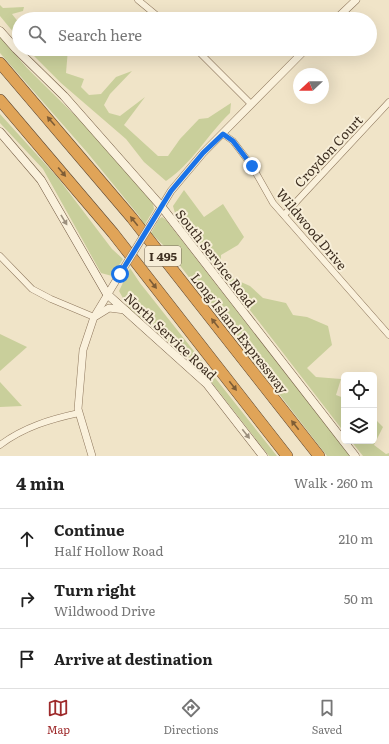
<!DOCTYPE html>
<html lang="en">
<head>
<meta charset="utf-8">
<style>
  body { margin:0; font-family:Literata,serif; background:#f6f6f6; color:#222 }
  .controls { position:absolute; right:12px; bottom:12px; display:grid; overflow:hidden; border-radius:6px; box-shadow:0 4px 16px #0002 }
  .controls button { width:36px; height:36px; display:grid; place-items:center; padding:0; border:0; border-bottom:1px solid #e0e0e0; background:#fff; color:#222; font:20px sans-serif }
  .compass { position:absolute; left:293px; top:68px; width:36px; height:36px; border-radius:50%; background:#fff; box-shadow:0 4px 16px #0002; rotate:248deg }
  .stop { position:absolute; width:12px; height:12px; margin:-9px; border:3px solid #1a73e8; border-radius:50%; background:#fff }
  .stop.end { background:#1a73e8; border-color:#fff; box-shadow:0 1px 4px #0008 }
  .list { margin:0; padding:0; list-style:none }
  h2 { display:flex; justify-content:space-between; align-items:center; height:52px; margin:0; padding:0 16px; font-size:17px }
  h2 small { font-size:13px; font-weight:400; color:#767676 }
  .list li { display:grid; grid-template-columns:26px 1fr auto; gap:12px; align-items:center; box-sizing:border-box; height:60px; padding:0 16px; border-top:1px solid #e0e0e0 }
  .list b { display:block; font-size:15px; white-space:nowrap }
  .list p { margin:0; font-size:13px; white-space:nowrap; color:#767676 }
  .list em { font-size:13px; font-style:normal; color:#767676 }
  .icon { flex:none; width:22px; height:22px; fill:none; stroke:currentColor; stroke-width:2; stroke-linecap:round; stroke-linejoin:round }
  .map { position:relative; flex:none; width:389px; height:456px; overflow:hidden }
  .search { position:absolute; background:#fff; box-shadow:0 4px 16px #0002; left:12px; right:12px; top:12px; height:44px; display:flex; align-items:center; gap:10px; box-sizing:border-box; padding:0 14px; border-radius:22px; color:#767676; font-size:15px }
  .sheet { height:232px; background:#fff }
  nav { display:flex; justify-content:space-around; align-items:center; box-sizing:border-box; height:56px; border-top:1px solid #e0e0e0; background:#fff; font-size:11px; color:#767676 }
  nav a { display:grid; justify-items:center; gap:2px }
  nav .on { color:#9e2a2b }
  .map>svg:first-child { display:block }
  .green { fill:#c9cf9b }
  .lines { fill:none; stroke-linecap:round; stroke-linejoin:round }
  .minor-casing { stroke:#8d765c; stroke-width:7 }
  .tertiary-casing { stroke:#8d765c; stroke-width:8 }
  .secondary-casing { stroke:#6f573f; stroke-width:9 }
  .motorway-casing { stroke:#5b4430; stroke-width:12 }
  .minor { stroke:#faf1dc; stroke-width:6 }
  .tertiary { stroke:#faf1dc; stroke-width:7 }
  .secondary { stroke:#faf1dc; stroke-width:8 }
  .motorway { stroke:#e0a458; stroke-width:11 }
  .tertiary-bridge-casing { stroke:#8d765c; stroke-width:8; stroke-linecap:butt }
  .tertiary-bridge { stroke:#faf1dc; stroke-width:7 }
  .oneway { fill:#7e5d36 }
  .oneway2 { fill:#9c907e }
  .route { stroke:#1a73e8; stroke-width:5 }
  .labels { text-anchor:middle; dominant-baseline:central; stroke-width:4; stroke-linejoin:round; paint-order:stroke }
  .shield { fill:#f7eed8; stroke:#756857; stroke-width:1 }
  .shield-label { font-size:12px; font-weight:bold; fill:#3d2e20 }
  .street-label { font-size:13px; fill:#3d2e20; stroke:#f7eed8 }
</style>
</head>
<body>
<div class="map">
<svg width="389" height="456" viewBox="0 0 389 456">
  <rect width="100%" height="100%" fill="#f0e4c8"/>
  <g class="green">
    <polygon points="0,5 3,8 24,7 23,11 12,14 19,23 19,39 0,16"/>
    <polygon points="0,37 27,68 103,143 153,203 154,209 144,226 140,217 86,151 0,53"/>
    <path d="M27,49h24l5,4 4,-4h8l-2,24 18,6 -3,8 8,8 12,-1 15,-17 16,-6 -22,23 -6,11 5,8 11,3 25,-19 -21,28 34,31h10l12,-17 19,-20 9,-1 23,-15 -1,10c-22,21 -39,52 -64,68l-22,-19 -18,-23 -65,-56z"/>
    <polygon points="0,114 58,178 112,249 123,259 112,276 101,273 43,169 0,123"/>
    <polygon points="184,190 204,217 223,204 244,237 238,245 221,255 221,263 232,278 250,286 263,298 286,303 293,315 307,317 328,326 332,345 307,368 316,377 341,379 336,395 344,398 344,432 175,213 173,206"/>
    <polygon points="162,217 166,220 350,456 327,456 168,250 151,233 159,219"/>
    <polygon points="130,268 140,283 277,456 269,456 213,384 198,367 128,307 119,291"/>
    <polygon points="0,334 27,347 0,371"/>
    <polygon points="0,382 22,406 0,407"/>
    <polygon points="377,421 383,427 374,445 386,454 389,453 389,456 363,456 351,441 374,441 374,424"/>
  </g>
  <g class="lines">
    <g class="minor-casing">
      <g id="minor">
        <polyline points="138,0 161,19"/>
        <polyline points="196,49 251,104"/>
        <polyline points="223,134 233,141 252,166 273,203 389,335"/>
        <polyline points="284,215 389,102"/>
        <polyline points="0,256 32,289 51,299 94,317"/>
        <path d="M0,445c24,-18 51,-26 79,-32"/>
      </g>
    </g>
    <g class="tertiary-casing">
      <g id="tertiary">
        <polyline points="336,19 356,0"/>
        <polyline points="154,219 171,191 203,153 306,49"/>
        <polyline points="96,316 109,308 125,310"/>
        <polyline points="92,456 78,409 83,350 94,317 120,274"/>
      </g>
    </g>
    <g class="secondary-casing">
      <g id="secondary">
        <polyline points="0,31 16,49 64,96 161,206 355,456"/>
        <polyline points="0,132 41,180 107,294 207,384 263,456"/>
      </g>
    </g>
    <g class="motorway-casing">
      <g id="motorway">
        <polyline points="0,63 132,218 319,456"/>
        <polyline points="0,100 113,233 287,456"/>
      </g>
    </g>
    <use href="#minor" class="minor"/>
    <use href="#tertiary" class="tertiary"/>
    <use href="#secondary" class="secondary"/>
    <use href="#motorway" class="motorway"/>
    <g class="tertiary-bridge-casing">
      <polyline id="tertiary-bridge" points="120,274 154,219"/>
    </g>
    <use href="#tertiary-bridge" class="tertiary-bridge"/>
  </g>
  <defs><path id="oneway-solid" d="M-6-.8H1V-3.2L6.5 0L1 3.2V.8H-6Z"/></defs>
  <g class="oneway">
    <use href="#oneway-solid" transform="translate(51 121) rotate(-131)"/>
    <use href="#oneway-solid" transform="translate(62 172) rotate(50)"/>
    <use href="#oneway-solid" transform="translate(134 221) rotate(-129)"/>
    <use href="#oneway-solid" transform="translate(153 284) rotate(52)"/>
    <use href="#oneway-solid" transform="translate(215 323) rotate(-128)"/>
    <use href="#oneway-solid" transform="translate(233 386) rotate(52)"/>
    <use href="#oneway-solid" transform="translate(295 425) rotate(-128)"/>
  </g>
  <g class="oneway2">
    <use href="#oneway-solid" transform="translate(64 220) rotate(59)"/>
    <use href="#oneway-solid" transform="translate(246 434) rotate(52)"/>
  </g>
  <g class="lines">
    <polyline class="route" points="120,274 171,191 203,153 223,134 233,141 252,166"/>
  </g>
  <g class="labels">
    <rect class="shield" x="145" y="246" width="36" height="20" rx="3"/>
    <g class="shield-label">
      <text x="163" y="256">I 495</text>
    </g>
    <g class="street-label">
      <text transform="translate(328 151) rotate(-47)">Croydon Court</text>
      <text transform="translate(312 229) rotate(50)">Wildwood Drive</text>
      <text transform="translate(216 258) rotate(52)">South Service Road</text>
      <text transform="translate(240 333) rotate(52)">Long Island Expressway</text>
      <text transform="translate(171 336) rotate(43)">North Service Road</text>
    </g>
  </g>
</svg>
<div class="controls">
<button><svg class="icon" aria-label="locate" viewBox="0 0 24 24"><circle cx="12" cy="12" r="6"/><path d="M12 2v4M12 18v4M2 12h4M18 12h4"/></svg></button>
<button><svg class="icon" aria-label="layers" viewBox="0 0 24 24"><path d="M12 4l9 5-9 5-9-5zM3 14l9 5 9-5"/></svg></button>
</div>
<svg class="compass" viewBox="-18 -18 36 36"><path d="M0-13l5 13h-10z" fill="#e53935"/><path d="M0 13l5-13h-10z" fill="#767676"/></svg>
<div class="stop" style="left:120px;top:274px"></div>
<div class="stop end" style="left:252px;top:166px"></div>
<div class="search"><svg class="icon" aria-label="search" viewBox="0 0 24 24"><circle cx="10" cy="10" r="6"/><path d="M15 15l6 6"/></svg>Search here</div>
</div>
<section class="sheet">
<h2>4 min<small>Walk · 260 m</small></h2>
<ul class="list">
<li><svg class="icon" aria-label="ahead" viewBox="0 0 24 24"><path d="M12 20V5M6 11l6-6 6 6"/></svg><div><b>Continue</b><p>Half Hollow Road</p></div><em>210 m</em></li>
<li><svg class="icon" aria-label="right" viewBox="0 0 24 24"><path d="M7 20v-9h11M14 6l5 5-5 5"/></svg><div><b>Turn right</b><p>Wildwood Drive</p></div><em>50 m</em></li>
<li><svg class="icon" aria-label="arrive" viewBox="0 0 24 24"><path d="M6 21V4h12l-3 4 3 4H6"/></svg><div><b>Arrive at destination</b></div></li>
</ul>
</section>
<nav>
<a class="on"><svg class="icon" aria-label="map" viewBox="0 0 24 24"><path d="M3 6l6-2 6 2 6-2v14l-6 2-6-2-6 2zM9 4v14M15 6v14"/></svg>Map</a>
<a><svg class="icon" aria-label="directions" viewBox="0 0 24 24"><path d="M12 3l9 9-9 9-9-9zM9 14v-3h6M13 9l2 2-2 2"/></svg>Directions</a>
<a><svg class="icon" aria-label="saved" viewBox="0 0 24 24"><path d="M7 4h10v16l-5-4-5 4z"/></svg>Saved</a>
</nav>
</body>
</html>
